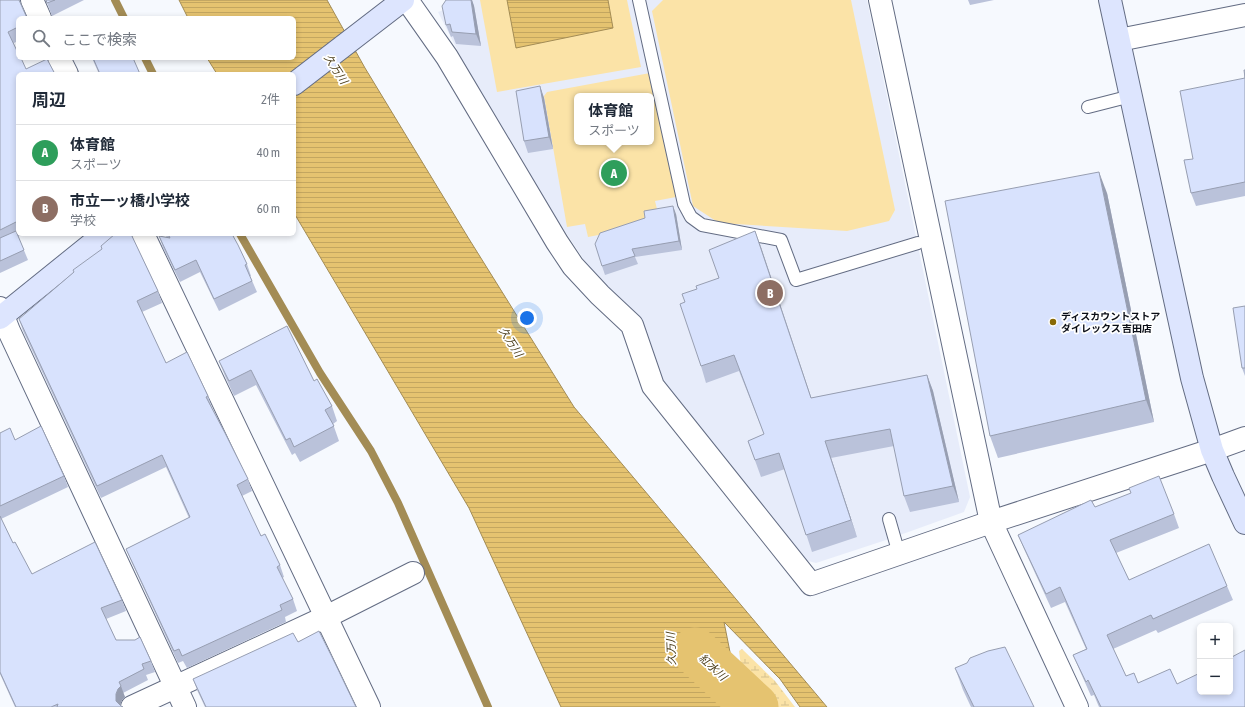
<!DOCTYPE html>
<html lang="ja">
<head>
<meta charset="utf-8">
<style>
  body { margin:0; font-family:"Asap Condensed","Noto Sans JP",sans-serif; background:#f2f2f3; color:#1f2937 }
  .controls { position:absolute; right:12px; bottom:12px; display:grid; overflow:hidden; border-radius:6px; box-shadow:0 2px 6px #0003 }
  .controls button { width:36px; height:36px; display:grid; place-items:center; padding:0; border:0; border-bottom:1px solid #e0e1e3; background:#fff; color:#1f2937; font:20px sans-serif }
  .you { position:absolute; left:527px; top:318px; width:14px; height:14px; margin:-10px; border:3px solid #fff; border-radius:50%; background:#1a73e8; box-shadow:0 0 0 6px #1a73e833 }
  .badge { display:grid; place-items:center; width:26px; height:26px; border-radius:50%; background:#886906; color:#fff; font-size:13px; font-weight:700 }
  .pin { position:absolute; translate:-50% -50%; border:2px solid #fff; box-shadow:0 1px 4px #0006 }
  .popup { position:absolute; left:574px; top:93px; width:80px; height:52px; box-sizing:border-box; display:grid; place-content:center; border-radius:6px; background:#fff; filter:drop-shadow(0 1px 3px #0005); font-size:13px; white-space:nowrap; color:#747a83 }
  .popup b { font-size:15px; color:#1f2937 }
  .popup::after { content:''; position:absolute; left:50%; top:100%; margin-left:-8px; border:8px solid transparent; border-top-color:#fff }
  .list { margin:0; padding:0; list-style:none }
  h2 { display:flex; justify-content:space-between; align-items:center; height:52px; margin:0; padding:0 16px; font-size:17px }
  h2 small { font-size:13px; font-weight:400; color:#747a83 }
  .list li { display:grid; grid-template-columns:26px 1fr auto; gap:12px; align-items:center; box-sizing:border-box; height:56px; padding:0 16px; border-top:1px solid #e0e1e3 }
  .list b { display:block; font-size:15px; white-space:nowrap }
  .list p { margin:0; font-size:13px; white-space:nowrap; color:#747a83 }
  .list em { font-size:13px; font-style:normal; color:#747a83 }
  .icon { flex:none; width:22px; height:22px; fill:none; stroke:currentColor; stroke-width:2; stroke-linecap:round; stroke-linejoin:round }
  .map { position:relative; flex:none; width:1245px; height:707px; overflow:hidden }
  .search { position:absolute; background:#fff; box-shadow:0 2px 6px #0003; left:16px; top:16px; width:280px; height:44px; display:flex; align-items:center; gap:10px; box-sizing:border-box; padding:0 14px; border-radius:6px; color:#747a83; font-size:15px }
  .panel { position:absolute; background:#fff; box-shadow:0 2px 6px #0003; left:16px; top:72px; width:280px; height:164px; border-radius:6px }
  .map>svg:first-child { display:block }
  .built { fill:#e7ecfa; fill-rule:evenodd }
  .grass { fill:#fbe3a7; fill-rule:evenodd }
  .wetland { fill:url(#wetland-marsh) }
  .water { fill:url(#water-rules); stroke:#a38c55 }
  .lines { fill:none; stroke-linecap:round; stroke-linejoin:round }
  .stream { stroke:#a38c55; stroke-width:8 }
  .river { stroke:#e5c370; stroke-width:47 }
  .lane-casing { stroke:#636c83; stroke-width:14 }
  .street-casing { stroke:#636c83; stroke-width:24 }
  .secondary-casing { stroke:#636c83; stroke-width:24 }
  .lane { stroke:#fff; stroke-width:12 }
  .street { stroke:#fff; stroke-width:22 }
  .secondary { stroke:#dde5fe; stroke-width:22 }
  .wall { fill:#bac2da }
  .shaded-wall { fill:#979eb1 }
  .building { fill:#d8e2fd; stroke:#979eb1 }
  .poi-dot { fill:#886906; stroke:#fff; stroke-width:1.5 }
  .labels { text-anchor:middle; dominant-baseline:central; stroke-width:3.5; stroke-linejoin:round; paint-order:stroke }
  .poi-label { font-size:10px; font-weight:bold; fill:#0a0d16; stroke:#fff; text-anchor:start }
  .water-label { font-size:11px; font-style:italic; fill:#483a16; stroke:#fff }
</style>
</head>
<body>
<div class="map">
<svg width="1245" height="707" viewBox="0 0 1245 707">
  <defs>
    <pattern id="wetland-marsh" width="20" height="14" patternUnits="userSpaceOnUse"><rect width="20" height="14" fill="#fbe3a7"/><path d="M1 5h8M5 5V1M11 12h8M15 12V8" fill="none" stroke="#d6c28f"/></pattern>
    <pattern id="water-rules" width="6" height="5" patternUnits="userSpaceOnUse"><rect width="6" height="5" fill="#e5c370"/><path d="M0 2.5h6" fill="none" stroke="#c3a660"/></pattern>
  </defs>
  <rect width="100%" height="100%" fill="#f6f9fe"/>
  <path class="built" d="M471,0h396l103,497 -6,15 -78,28 -70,23 -12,-3 -144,-182 -64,-100 -63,-95 -67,-116 -28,-55zM577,96h74v46h-74z"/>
  <g class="grass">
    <polygon points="480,0 627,0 641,67 497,92"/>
    <polygon points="663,0 851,0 895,210 889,221 847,231 719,223 693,206 652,11"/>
    <path d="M650,73l26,124 -21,4 4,16 -40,14 -31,6 -3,-13 -18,3 -23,-131 3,-4zM577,96h74v46h-74z"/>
  </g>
  <polygon class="wetland" points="742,649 775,681 795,707 754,707 742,674 739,651"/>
  <g class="water">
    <polygon points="179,0 327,0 365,68 469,239 574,407 827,707 800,707 780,679 724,622 732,662 747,707 561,707 469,508 294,213 294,74 217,74 207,58 294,58 294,18 188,18"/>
    <polygon points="507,0 608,0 613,28 516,48"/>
  </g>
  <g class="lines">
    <g class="stream">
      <polyline points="115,0 124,18"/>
      <polyline points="145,58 153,74"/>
      <polyline points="240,234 320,373 371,451 398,503 488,707"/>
    </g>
    <polyline class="river" points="695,651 755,707"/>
    <g class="lane-casing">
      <g id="lane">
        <polyline points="639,0 684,204 691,217 702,225 781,240 796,280 918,243"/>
        <polyline points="1088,107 1131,96"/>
        <polyline points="889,519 899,554"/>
      </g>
    </g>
    <g class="street-casing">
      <g id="street">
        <polyline points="32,0 40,18"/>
        <polyline points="407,0 447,57 557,242 573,266 600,295 632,325 653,386 811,584 991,522 1212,450 1245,438"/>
        <polyline points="880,0 991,522 1077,707"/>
        <polyline points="1119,40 1245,15"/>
        <polyline points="59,58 67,74"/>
        <polyline points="143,234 369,707"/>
        <polyline points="0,308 9,331 185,707"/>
        <polyline points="132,707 326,617 413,573"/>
      </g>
    </g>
    <g class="secondary-casing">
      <g id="secondary">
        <polyline points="1110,0 1192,378 1212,450 1223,476 1245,523"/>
        <polyline points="294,84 403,0"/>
        <polyline points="0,318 104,234"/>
      </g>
    </g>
    <use href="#lane" class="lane"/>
    <use href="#street" class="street"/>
    <use href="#secondary" class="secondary"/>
  </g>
  <g class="wall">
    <polygon points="0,0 20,0 20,2 18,18 18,41 14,43 18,74 18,234 22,234 18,236 28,260 0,273"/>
    <polygon points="46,0 84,0 52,16"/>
    <polygon points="446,0 472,0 474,6 481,46 456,44 453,36 451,37 446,25"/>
    <polygon points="968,0 994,0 970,5"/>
    <polygon points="92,58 133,58 140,74 99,74"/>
    <polygon points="1245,78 1245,196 1196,206 1191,193"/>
    <polygon points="540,86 544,98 553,149 528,153 524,141"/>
    <polygon points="1107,193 1154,422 998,458 990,436"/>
    <polygon points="676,214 682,250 635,257 638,264 605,275 602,266"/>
    <polygon points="755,231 811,398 927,375 933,391 959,502 910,512 904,496 894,446 831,458 857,537 812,552 785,469 761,477 748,441 764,434 739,371 706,383 701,366 685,302 697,289 719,278"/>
    <polygon points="165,234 232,234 247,264 251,276 250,276 257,292 219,311 200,272 180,282 163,248 159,236 167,238"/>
    <polygon points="158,291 162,303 142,312 166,363 208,396 212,408 248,479 252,491 242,496 261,536 280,565 284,577 282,578 293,599 297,611 285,617 286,622 187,668 183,661 178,663 131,561 126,549 189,518 166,467 101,498 23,331 19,319"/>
    <polygon points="1245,306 1245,376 1242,368"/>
    <polygon points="219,361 314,381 332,406 337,421 333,424 339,441 300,462 295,453 292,455 256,385 234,396 225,376"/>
    <polygon points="0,433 64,476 68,487 1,519 13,543 32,574 122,600 126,611 106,619 116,640 151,661 155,672 146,675 148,680 123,693 125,697 122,700 120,705 121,706 123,707 15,707 0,674"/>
    <polygon points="1095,507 1174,514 1179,528 1116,553 1129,580 1227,586 1233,600 1158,633 1156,630 1113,649 1126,676 1138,683 1177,684 1245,707 1099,707 1094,695 1091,696 1079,669 1073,655 1086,649 1065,602 1051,608 1024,549 1018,535"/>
    <polygon points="298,642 356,707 205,707 197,690 193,679"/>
    <polygon points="955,668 1034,707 971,707 963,690"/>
  </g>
  <g class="shaded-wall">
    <polygon points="471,0 472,0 474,6 481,46 476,34"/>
    <polygon points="540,86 544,98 553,149 549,137"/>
    <polygon points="1099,172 1107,193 1154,422 1146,400"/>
    <polygon points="673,206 676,214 682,250 679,241"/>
    <polygon points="755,231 761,247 817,415 811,398"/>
    <polygon points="927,375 933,391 959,502 953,486"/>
    <polygon points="825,441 831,458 857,537 851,520"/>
    <polygon points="121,686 125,697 122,700 120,706 116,701 116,694 118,689"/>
  </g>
  <g class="building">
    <polygon points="0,0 19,0 27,18 18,18 18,27 8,32 18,53 18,58 21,58 26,69 47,59 55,74 18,74 18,221 0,230"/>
    <polygon points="46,0 55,0 47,3"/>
    <polygon points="446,0 471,0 476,34 452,32 450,24 446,25 442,6"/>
    <polygon points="93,58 133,58 140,74 100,74"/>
    <polygon points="1244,70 1245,70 1245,78"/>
    <polygon points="1245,78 1245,182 1191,193 1184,160 1193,159 1180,91"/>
    <polygon points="540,86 549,137 524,141 516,91"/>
    <polygon points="1099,172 1146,400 990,436 945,201"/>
    <polygon points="673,206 679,241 632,249 635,256 602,266 595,244 600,233 645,218 644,211"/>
    <polygon points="16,231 24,250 0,261 0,238"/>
    <polygon points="755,231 811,398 927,375 953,486 904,496 890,429 825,441 851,520 806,535 779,453 755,460 748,441 764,434 734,355 701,366 680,304 685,302 682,294 697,289 696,286 719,278 709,250"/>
    <polygon points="115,234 131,234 158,291 137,301 166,363 187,352 208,396 206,397 225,433 248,479 237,485 261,536 265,534 280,565 277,567 293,599 280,605 282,610 182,656 179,649 174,651 126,549 190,517 162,455 97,486 19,319 74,272 73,270 102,249 101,246"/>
    <polygon points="168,234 232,234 238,245 247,264 245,265 252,281 214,299 196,260 175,270 159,236 170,238"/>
    <polygon points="1245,306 1245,368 1242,368 1233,308"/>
    <polygon points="287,326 314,381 317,379 332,406 325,410 334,426 294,447 290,438 286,440 251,370 229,381 219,361"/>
    <polygon points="41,426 64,476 0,506 0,433 10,428 15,440"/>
    <polygon points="1159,476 1174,514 1110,540 1129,580 1209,544 1227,586 1153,619 1151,615 1107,635 1126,676 1134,673 1138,683 1170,669 1177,684 1200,673 1200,692 1230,692 1230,658 1245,650 1245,707 1101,707 1088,680 1086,682 1073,655 1087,649 1060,587 1046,594 1018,535 1091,500 1095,507 1131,493 1129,488"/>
    <polygon points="0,516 13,543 15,542 32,574 95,542 122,600 101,608 116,640 135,640 140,637 151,661 142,664 144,669 119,682 121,686 118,689 116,694 116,701 121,706 123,707 57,707 58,704 51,707 16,707 0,672"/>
    <polygon points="319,631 332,657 356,707 206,707 193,679 293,633 298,642"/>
    <polygon points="1005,647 1034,707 974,707 955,668 967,663 970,658 988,651"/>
  </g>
  <circle class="poi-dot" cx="1053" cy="322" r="4"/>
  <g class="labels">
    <g class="poi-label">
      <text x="1061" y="316">ディスカウントストア<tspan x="1061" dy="12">ダイレックス 吉田店</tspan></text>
    </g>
    <g class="water-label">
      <text transform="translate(336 69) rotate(57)">久万川</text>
      <text transform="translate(511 342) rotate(57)">久万川</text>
      <text transform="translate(671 649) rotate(-92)">久万川</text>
      <text transform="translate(713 667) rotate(43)">紅水川</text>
    </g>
  </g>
</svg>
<div class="controls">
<button>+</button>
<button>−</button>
</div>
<div class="you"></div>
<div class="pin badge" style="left:614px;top:173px;background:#2e9e5b">A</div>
<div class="popup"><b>体育館</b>スポーツ</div>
<div class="pin badge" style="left:770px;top:293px;background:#8d6e63">B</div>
<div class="search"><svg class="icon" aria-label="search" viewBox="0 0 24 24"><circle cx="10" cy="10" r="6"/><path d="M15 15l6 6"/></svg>ここで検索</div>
<section class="panel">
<h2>周辺<small>2件</small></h2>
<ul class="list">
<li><span class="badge" style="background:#2e9e5b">A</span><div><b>体育館</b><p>スポーツ</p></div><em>40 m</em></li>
<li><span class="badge" style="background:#8d6e63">B</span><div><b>市立一ッ橋小学校</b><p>学校</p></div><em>60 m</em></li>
</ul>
</section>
</div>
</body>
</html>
